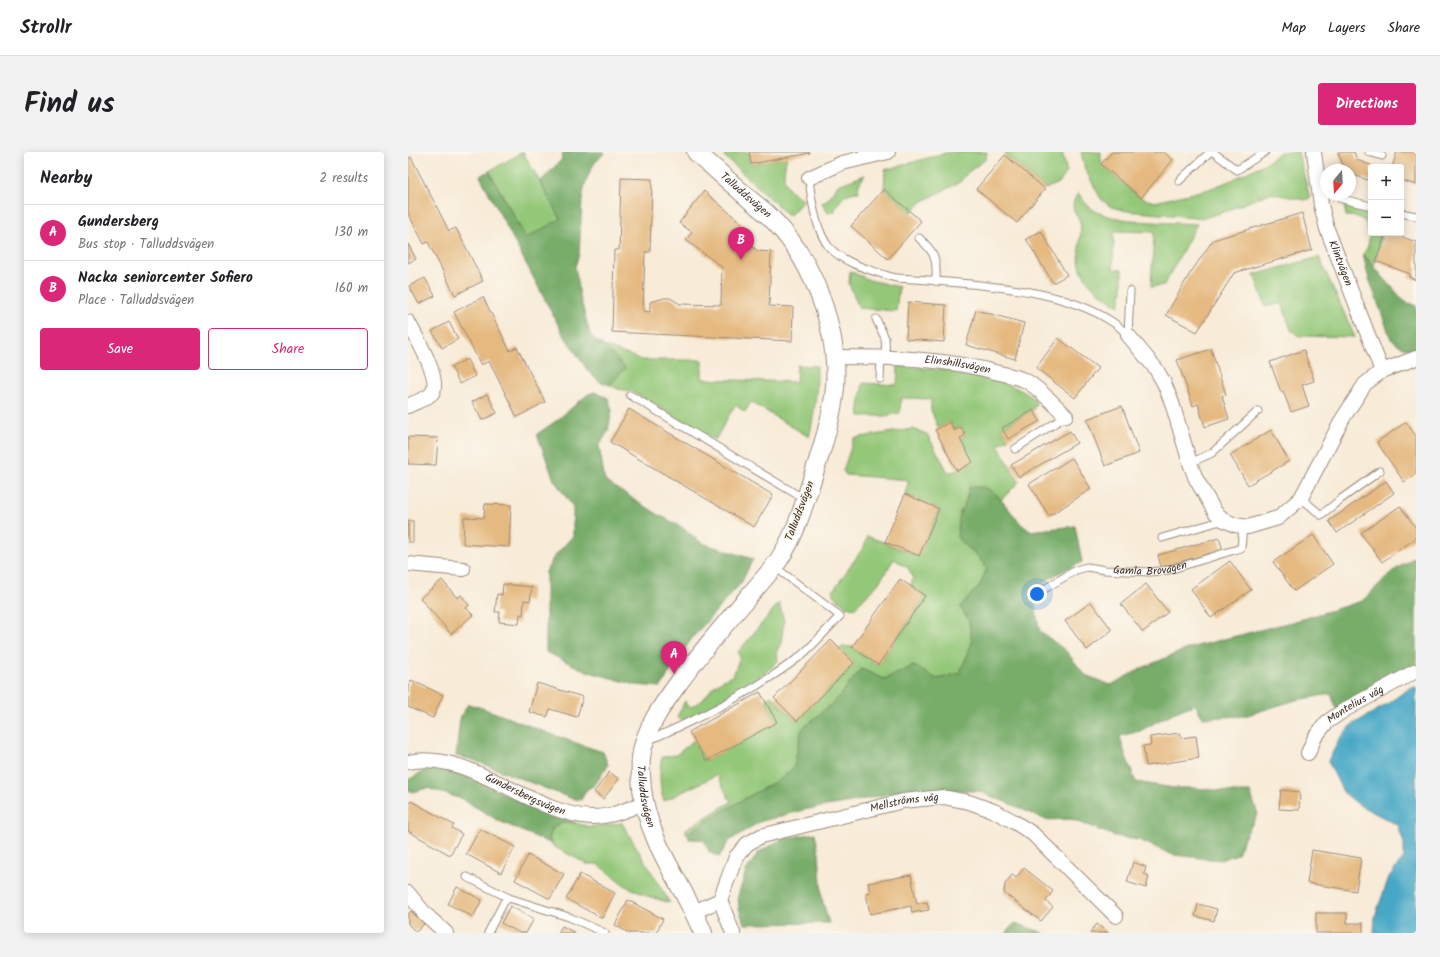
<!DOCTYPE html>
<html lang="en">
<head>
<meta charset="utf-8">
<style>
  body { margin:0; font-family:Kalam,sans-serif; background:#f2f2f2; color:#202124 }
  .controls { position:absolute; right:12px; top:12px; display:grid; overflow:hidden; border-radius:4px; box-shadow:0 2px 10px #0003 }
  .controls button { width:36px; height:36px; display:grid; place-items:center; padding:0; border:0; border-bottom:1px solid #e0e0e0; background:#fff; color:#202124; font:20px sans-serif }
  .compass { position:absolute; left:912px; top:12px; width:36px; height:36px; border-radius:50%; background:#fff; box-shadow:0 2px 10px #0003; rotate:198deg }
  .you { position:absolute; left:629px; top:442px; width:14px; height:14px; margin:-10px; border:3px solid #fff; border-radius:50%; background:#1a73e8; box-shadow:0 0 0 6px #1a73e833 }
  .badge { display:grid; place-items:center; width:26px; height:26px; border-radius:50%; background:#db2777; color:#fff; font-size:13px; font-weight:700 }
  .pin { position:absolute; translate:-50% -33px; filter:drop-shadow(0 1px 2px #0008) }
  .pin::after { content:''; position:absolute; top:21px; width:14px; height:12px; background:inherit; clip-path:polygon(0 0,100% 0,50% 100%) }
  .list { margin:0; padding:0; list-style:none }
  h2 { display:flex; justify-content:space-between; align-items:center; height:52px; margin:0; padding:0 16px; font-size:17px }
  h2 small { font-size:13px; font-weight:400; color:#757577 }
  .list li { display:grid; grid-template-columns:26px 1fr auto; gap:12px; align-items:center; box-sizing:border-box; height:56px; padding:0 16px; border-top:1px solid #e0e0e0 }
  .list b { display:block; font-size:15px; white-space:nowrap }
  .list p { margin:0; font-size:13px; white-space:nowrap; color:#757577 }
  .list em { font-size:13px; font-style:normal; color:#757577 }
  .actions { display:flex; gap:8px; padding:12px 16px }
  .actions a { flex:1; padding:9px 0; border:1px solid #db2777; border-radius:4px; text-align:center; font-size:14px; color:#db2777 }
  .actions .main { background:#db2777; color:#fff }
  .map { position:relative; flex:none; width:1008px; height:781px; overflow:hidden; border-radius:4px }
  header { display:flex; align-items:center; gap:24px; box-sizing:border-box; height:56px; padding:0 20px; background:#fff; border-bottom:1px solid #e0e0e0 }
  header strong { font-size:19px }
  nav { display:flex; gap:22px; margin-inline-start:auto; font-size:14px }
  .intro { display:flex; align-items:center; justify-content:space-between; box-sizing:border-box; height:96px; padding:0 24px }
  h1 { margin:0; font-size:28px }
  .button { padding:10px 18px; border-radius:4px; background:#db2777; color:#fff; font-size:14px; font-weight:700 }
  main { display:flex; gap:24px; padding:0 24px }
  aside { flex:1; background:#fff; border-radius:4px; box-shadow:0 2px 10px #0003 }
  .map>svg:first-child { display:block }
  .green { fill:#94c879; stroke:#68794c }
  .forest { fill:#77ac69; stroke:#596b44 }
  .water { fill:#47a7c6; stroke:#416872 }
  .building { fill:#e5b980 }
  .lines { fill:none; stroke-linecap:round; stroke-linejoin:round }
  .service-casing { stroke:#9a8a7b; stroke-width:9 }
  .minor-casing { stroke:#9a8a7b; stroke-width:16 }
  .tertiary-casing { stroke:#9a8a7b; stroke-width:20 }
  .service { stroke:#fff; stroke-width:7 }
  .minor { stroke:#fff; stroke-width:14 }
  .tertiary { stroke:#fff; stroke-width:18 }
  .labels { text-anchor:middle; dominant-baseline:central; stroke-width:3; stroke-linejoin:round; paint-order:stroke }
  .street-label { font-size:11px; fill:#3b2a1e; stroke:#fbf7ec }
</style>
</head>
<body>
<header>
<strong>Strollr</strong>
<nav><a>Map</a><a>Layers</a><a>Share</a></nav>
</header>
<div class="intro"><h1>Find us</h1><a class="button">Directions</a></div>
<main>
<aside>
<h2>Nearby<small>2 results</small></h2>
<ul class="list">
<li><span class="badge">A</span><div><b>Gundersberg</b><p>Bus stop · Talluddsvägen</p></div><em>130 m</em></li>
<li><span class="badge">B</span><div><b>Nacka seniorcenter Sofiero</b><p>Place · Talluddsvägen</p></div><em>160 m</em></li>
</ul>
<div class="actions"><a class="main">Save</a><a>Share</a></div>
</aside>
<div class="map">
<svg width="1008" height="781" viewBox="0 0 1008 781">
  <rect width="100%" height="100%" fill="#fbf7ec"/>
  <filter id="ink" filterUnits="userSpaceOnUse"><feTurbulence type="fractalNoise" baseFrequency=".025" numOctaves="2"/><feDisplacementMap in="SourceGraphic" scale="8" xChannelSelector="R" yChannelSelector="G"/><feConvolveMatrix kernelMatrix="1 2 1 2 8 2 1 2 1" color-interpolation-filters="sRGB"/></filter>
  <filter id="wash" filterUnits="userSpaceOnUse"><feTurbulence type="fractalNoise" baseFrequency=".012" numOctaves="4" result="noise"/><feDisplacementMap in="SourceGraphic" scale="16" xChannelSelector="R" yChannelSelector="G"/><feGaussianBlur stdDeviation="0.9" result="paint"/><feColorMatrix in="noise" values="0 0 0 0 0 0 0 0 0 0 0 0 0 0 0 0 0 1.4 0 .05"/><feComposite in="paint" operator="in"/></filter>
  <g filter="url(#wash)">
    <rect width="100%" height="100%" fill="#f8ebd8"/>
    <g class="green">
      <polygon points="115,0 153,67 118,86 81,19"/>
      <path d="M318,0h23l2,12 36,-7c-6,24 -4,30 17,43l-15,16 -65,-60z"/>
      <polygon points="541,0 579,0 578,7 559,21 552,30 515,49 503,61 476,37 477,18"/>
      <polygon points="598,0 654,0 659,20 651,31 637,37 597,3"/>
      <polygon points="673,0 693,0 693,12 733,46 747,50 801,37 824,28 860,10 872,0 890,0 902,46 897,48 862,41 818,59 796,66 719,59 703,55 693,47 677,17"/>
      <path d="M457,23c-4,6 -8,10 -6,17 -14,0 -20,8 -25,20l-6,1 -6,-10 7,-5 9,-13z"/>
      <path d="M670,41c4,5 9,13 14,16 22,15 77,13 105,15l-33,61 -13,2 3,-55 -40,-1 -1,38 9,1v21l-3,15c-18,-12 -39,-24 -40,-48 -1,-12 3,-25 1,-37 -1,-3 -4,-5 -5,-8 -4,-8 -1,-14 3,-20z"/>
      <path d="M940,51l23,5v25h12l-9,33 -11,-12c9,-10 6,-20 3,-32l-8,-5 -12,-1 -2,-12z"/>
      <polygon points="911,105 947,185 891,184 883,178 874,151 858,155 846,123"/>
      <polygon points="442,119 461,128 491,135 488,159 451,156 441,132"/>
      <path d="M196,194l38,14h60v19l94,3 1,-17 20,1c0,25 -2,47 -8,71l-58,-35 -6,10 -10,-7 -20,35 -84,-49 -13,-2 -8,-4 15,-17z"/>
      <path d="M490,214c46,4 98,5 137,33l1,5 -3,6 -31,18 6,11 -10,6 21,37 -18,18 -3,-4 -28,-10 -6,21 -4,5 -1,28 16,13 12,15 -7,17 -20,22 9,14 3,22 -12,30 -23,6 -23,-13 -30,13 -23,-10 -25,31 -34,29 -8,38 -12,11 -52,29 -44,27v-5l45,-27 -14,-27 -53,26c-5,-13 -5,-31 -2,-44l14,-2 18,-15 12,21 70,-40 -11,-21 6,-4 26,25 57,-58 -14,-14 3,-3 9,1 26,18 47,-69 -14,-10 2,-9 -5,-9 -14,-9 -16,25 -23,24 -9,-2 -13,-11v-4l32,-46 2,-9 52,20 20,-47 -34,-15 4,-14 -63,-5 -3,-4 11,-33 59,-9 14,5 21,38 9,-1 3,-32 5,-4 -4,-8 -7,3 -4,-8 -12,6 -7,-18v-11l-30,-1 -1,15 -13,3h-27l-1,-9 4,-24 34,2z"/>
      <path d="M371,451l5,18 -3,22 -4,8 1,10c-14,14 -30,24 -47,34 -16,11 -31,21 -50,25l-4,-3 8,-16 1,4 5,2 12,-7 10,-13 10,-7 10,-4 7,-19 -2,-5z"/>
      <polygon points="157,670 168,671 182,675 214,671 262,751 239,744 218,734 189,712 179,712 145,694 141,687 145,675"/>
    </g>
    <g class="forest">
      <polygon points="155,0 197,0 186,12 180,24 176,36 174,49 171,103 167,114 172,145 182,182 188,189 196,194 217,216 202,233 192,230 180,219 155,182 72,24 81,19 118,86 152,67 132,30 154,7"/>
      <polygon points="955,102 996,149 1008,154 1008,196 1003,197 994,195 983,187 960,124"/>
      <polygon points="186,240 200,246 204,258 200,279 191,294 197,329 251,363 272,374 294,391 345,407 333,431 285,485 268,509 253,535 228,533 178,519 138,500 138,420 145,406 165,384 165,355 146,328 129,282 148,269 179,243"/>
      <path d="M562,334l17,2 11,8 23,28 9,7 45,-5 7,36c-14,7 -45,18 -47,35 -1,9 3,25 5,34l26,20 19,24 26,10 31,-17 47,-20 114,-29 59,-18 30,-29 24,-16v110l-79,44 -6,-16 -35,6 -52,16 -41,2 -8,-14 -22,9 -33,18 -20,5 5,18 11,28 38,6h21l38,4h17l8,22 -14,24 -6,16 -18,6 -47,-5 -34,-15 -24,-4 -44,-17 -25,1 -38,-17 -30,-12 -48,-1 -28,1 -51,11 -48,8 -44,12 -30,19 -10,16 -10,-5 -5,-12 -15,-1 -2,-5 43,-27 52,-29 12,-11 8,-38 34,-29 25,-31 23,10 30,-13 23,13 23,-6 12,-30 -3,-22 -9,-14 20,-22 7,-17 -12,-15 -16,-13 -2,-4 3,-24 4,-5z"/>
      <path d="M60,552c14,3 27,9 41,14 31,12 62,24 94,34l5,13 -13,20 -9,5 -5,10 -11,-2 -97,-38 -17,-4 4,-38z"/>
      <polygon points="23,615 44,618 63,626 107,647 143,662 168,671 157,670 145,675 141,687 144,692 91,669 54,647 19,636 5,640 0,638 0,628"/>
      <polygon points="407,681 411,701 414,747 421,771 336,772 331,756 330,744 338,719 351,700 374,687"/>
      <polygon points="607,771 636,781 597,781"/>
    </g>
    <polygon class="water" points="1008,535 1008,781 966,781 967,764 981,725 996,705 996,691 990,673 951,653 935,640 920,609 931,588 942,574 976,554 1002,536"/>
    <g id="blocks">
      <g class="building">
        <polygon points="341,0 402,0 402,1 343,12"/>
        <polygon points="704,0 756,0 765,8 733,46 693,12"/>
        <polygon points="930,0 946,0 949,8 968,15 963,15 963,29 942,22 942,18 937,18"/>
        <polygon points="989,0 1008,0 1008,33 993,28 993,15 984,15"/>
        <polygon points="597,3 637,37 609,71 568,37"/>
        <polygon points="3,5 41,79 48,76 75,129 47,143 20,90 16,92 0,61 0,7"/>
        <polygon points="213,26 244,27 242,100 237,100 235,159 242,160 242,150 256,146 262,146 272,152 313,153 314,115 278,88 284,80 271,71 296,39 345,81 338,90 350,99 363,100 361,154 385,155 384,189 204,180 206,98 211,98"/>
        <polygon points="476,37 513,69 480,107 443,74"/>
        <polygon points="894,61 904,98 826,121 789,180 758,163 781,123 805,88"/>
        <polygon points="633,79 659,123 645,131 618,87"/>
        <polygon points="978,81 984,81 1008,90 1008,128 1001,125 1002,122 968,109"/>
        <polygon points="0,92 8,107 0,111"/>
        <polygon points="17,126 27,144 11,152 1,134"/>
        <polygon points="75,145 102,199 109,195 137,250 109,265 81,209 73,213 46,160"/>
        <polygon points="500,150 538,153 536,190 498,187"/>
        <polygon points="568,158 616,171 607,207 558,193"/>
        <polygon points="41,170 50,187 34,196 24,179"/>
        <polygon points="650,186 690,216 667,246 628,216"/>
        <polygon points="803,197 818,243 814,244 821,267 797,275 790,252 785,254 769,208"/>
        <polygon points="896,198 906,229 894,233 901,254 883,260 875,239 873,240 862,210"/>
        <polygon points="59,207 67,224 52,232 43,215"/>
        <polygon points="79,242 89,261 74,268 64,250"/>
        <polygon points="714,254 731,301 697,314 679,267"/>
        <polygon points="221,257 365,343 346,375 202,290"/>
        <polygon points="625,258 632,269 600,287 594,276"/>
        <polygon points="542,270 546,278 553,275 557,283 552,287 565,310 549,319 527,278"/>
        <polygon points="998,270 1008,284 1008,322 996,330 969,290"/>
        <polygon points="863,278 881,309 840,333 822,303"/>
        <polygon points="662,279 669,291 611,325 603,313"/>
        <polygon points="0,285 30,286 28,313 0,312"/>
        <polygon points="664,306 683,337 641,364 621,332"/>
        <polygon points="978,329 986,341 929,381 921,369"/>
        <polygon points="497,342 531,357 511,404 477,390"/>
        <polygon points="77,352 103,353 101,395 55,392 56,365 76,366"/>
        <polygon points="992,354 1008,376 1008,386 974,410 953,381"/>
        <rect x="0" y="369" width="5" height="21"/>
        <polygon points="905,383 925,412 886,439 865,410"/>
        <polygon points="811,386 815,398 753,415 750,403"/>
        <polygon points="822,409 843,438 803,466 783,437"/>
        <polygon points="492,427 517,444 470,513 444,495"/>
        <polygon points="34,428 49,446 53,443 61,453 58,456 65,463 43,482 12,446"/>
        <polygon points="95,432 124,435 122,449 116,448 115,463 112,462 111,472 91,470 92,460 87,460 89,442 94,443"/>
        <polygon points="738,432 760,460 735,480 713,452"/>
        <polygon points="683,450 704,478 679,498 657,469"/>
        <polygon points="423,488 446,511 389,569 366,546"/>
        <polygon points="3,528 35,543 25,566 0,555 0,535"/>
        <polygon points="129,531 175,545 169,565 142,557 139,565 121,560"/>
        <polygon points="352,540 369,570 298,609 281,580"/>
        <polygon points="772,581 773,586 788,584 791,606 738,614 735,594 743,593 742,585"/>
        <polygon points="201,620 211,627 195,647 186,640"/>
        <polygon points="873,638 892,640 891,658 871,657"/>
        <polygon points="3,649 46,673 44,676 54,682 42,703 0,679 0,653"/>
        <polygon points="72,677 107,695 93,721 58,702"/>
        <polygon points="904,698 953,706 948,739 899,731"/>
        <polygon points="120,703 156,722 142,747 107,728"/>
        <polygon points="725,710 738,715 736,722 741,724 738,736 719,730"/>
        <polygon points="616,716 645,739 638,749 645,755 633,769 596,741 597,732 604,723 608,726"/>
        <polygon points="172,722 207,741 194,766 158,747"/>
        <polygon points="503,723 509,752 519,750 521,758 504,761 503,754 462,762 458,741 462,740 460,731"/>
        <polygon points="49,735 74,748 65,765 40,752"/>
        <polygon points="220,748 255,767 248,781 221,781 207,773"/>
        <polygon points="790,752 809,757 806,769 787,764"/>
        <polygon points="102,754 126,767 118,781 112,781 93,771"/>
        <polygon points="3,759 16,772 8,780 0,772 0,762"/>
        <polygon points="908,761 939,761 939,771 955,771 955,781 908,781"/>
        <polygon points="689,772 700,781 681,781"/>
        <polygon points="154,774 167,781 150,781"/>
      </g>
    </g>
  </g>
  <g filter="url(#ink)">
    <use href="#blocks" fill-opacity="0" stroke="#9a8a7b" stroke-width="1"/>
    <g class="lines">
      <g class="service-casing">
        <g id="service">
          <polyline points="805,0 829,18 857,0"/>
          <polyline points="961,0 974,4"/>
          <path d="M401,26c2,20 7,53 20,69 13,14 32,20 50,26 6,2 12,4 18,5 13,1 26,1 39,3 57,5 129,9 178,42 5,3 9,8 14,12"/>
          <polyline points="771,29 802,0"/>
          <polyline points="922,44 963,54"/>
          <polyline points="993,61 1008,64"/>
          <path d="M511,86c16,14 18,21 17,43"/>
          <polyline points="468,167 477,186 478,206"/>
          <polyline points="720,183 722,139"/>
          <polyline points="472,227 473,206"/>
          <polyline points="222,243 388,342 397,346"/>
          <polyline points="607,297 658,264"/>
          <polyline points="782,311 804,301 850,259"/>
          <polyline points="893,346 913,363 933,347 972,319"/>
          <polyline points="754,386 816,368"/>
          <path id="s1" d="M633,439l35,-21 11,-3 18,3 45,2 19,-2 72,-22 2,-21"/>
          <path d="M239,589c51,-22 102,-47 147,-80 17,-12 31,-30 46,-45l-65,-49"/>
          <polyline points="59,725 101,746"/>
          <polyline points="80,781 96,750 101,746 161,765 197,781"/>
        </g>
      </g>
      <g class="minor-casing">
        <g id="minor">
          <path id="s2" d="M906,0l7,53 6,24 55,142"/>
          <polyline points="401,26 434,11 480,0"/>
          <path d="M0,170c7,13 34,58 24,71 -5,6 -17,9 -24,13"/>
          <polyline points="720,183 748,217 756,231 764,251 782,311 788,327 807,360 816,368 827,373 840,375 870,366 893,346 935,266 957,232 974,219 1008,206"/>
          <path id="s3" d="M425,205c56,0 113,1 166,16 9,2 21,4 29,9 14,9 27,23 38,34"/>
          <polyline points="0,412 55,417"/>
          <path id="s4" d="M900,601l7,-16 12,-15 19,-13 70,-38"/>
          <path id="s5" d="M0,610c61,-13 121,51 183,55 19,1 36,-8 53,-14"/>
          <polyline points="0,741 17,762 38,781"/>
          <polyline points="312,748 325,781"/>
          <path id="s6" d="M286,760l26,-12 16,-43 11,-13 14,-8 142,-35 40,-4 26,5 25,9 19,10 20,13 83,82"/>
        </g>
      </g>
      <g class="tertiary-casing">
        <g id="tertiary">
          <path id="s7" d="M288,0c17,15 34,30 51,45 9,8 19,15 27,24 39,40 65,109 61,166 -2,25 -12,59 -20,83 -11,34 -20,71 -43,99 -31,37 -64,73 -92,112 -17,23 -35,47 -39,76 -1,11 0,21 1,31 6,56 41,95 61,145"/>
        </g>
      </g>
      <use href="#service" class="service"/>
      <use href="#minor" class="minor"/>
      <use href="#tertiary" class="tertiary"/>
    </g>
  </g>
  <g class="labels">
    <g class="street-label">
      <text stroke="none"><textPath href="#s7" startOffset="66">Talluddsvägen</textPath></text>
      <text stroke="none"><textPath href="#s2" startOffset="115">Klintvägen</textPath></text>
      <text stroke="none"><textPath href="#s3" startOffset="125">Elinshillsvägen</textPath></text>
      <text transform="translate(392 359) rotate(-69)">Talluddsvägen</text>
      <text stroke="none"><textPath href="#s1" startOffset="116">Gamla Brovägen</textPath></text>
      <text stroke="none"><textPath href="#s4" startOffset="70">Montelius väg</textPath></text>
      <text stroke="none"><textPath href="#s5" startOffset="124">Gundersbergsvägen</textPath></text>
      <text stroke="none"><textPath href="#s7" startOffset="751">Talluddsvägen</textPath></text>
      <text stroke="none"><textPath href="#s6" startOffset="255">Mellströms väg</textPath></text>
    </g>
  </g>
</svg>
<div class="controls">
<button>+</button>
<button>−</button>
</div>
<svg class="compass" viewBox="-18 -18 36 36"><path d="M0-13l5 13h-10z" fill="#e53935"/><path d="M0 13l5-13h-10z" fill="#757577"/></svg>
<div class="you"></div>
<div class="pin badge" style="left:266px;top:522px">A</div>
<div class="pin badge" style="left:333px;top:108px">B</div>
</div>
</main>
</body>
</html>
